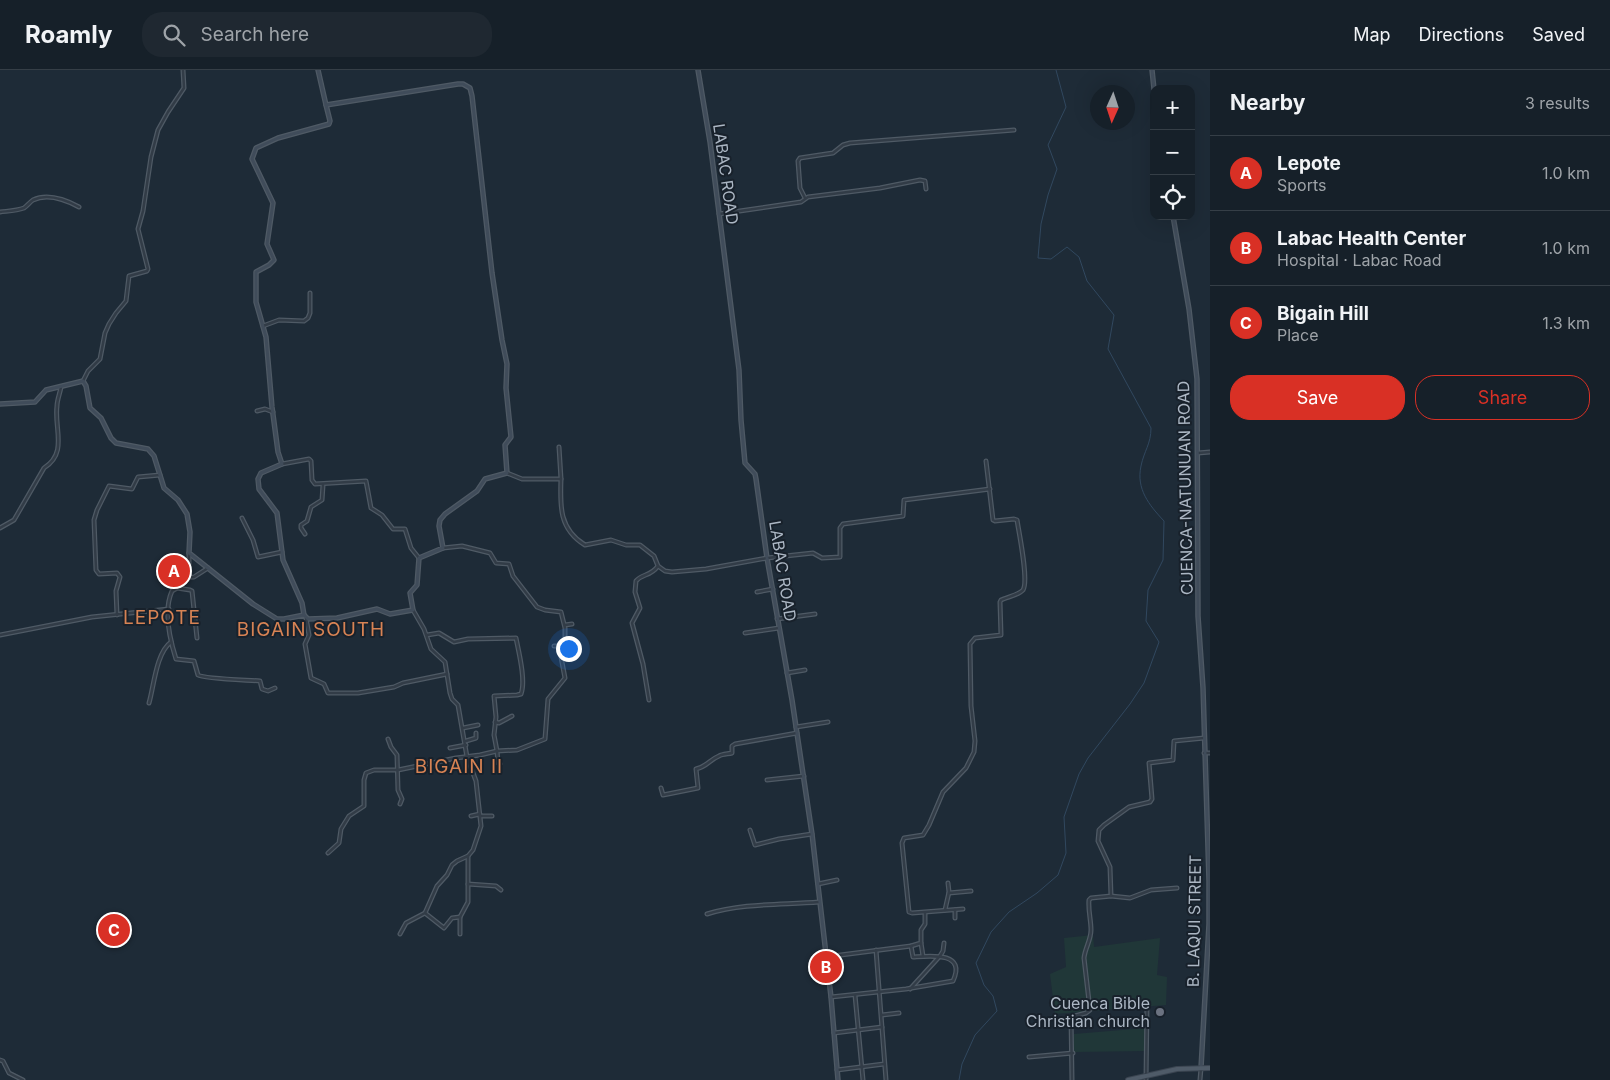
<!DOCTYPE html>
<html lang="en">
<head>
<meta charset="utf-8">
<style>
  body { margin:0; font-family:Inter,sans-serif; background:#1f2831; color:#f1f3f6 }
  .controls { position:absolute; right:15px; top:15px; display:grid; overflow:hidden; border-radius:10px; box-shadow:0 5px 20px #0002 }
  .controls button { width:45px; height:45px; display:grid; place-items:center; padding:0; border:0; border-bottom:1px solid #353e46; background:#162029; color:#f1f3f6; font:25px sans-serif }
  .compass { position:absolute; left:1090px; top:15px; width:45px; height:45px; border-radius:50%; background:#162029; box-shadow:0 5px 20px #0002; rotate:183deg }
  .you { position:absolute; left:568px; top:578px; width:18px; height:18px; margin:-12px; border:4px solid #fff; border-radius:50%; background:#1a73e8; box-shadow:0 0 0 8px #1a73e833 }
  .badge { display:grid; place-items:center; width:32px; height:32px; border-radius:50%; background:#d93025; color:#fff; font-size:16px; font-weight:700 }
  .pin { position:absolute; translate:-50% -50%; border:2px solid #fff; box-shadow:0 1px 5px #0006 }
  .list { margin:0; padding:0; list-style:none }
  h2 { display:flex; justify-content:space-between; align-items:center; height:65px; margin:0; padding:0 20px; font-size:21px }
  h2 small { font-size:16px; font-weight:400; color:#9ea3a8 }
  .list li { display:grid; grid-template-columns:32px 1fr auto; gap:15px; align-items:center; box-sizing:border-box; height:75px; padding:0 20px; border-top:1px solid #353e46 }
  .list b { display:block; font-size:19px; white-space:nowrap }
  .list p { margin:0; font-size:16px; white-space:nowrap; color:#9ea3a8 }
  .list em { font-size:16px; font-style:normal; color:#9ea3a8 }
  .actions { display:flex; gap:10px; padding:15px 20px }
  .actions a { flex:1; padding:11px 0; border:1px solid #d93025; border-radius:20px; text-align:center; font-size:18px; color:#d93025 }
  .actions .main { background:#d93025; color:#fff }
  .icon { flex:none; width:28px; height:28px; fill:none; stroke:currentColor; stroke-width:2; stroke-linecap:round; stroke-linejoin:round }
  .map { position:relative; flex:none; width:1210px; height:1010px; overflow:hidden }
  header { display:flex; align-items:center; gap:30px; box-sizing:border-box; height:70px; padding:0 25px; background:#162029; border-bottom:1px solid #353e46 }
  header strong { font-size:24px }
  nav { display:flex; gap:28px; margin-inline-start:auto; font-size:18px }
  .search { width:350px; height:45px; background:#1f2831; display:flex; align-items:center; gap:12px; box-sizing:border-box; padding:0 18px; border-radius:20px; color:#9ea3a8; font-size:19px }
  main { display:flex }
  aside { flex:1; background:#162029 }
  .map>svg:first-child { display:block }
  .green { fill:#203738 }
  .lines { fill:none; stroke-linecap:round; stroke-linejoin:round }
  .stream { stroke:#31485f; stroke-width:1 }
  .street-casing { stroke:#4f5a65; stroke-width:5 }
  .secondary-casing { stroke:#4f5a65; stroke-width:5.5 }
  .primary-casing { stroke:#3b4551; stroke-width:6 }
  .street { stroke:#323c47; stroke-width:2.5 }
  .secondary { stroke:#404c5a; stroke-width:3 }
  .primary { stroke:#4f5b68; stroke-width:4 }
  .worship-dot { fill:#6b7280; stroke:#18212b; stroke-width:2 }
  .labels { text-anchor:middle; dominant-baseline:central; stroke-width:4; stroke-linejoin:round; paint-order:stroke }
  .street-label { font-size:16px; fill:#acb7c4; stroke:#18212b }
  .poi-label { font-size:16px; fill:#acb7c4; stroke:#18212b; text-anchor:end }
  .quarter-label { font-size:19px; letter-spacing:1px; fill:#d78354; stroke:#18212b }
</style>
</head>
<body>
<header>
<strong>Roamly</strong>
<div class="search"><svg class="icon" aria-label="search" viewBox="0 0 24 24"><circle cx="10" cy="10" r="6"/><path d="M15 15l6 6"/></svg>Search here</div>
<nav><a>Map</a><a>Directions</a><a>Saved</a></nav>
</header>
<main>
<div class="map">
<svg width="1210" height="1010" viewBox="0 0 1210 1010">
  <rect width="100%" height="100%" fill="#1e2b37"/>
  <g class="green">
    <polygon points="1093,865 1094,877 1160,868 1157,905 1167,907 1166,935 1055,944 1050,904 1066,897 1064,868"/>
    <polygon points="1146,958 1146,981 1074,982 1074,964"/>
  </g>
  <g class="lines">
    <path class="stream" d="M959,1010l3,-16 13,-29 22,-24 -4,-15 -9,-11 -8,-22 15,-31 18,-20 28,-19 21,-18 8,-22 -2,-36 15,-43 9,-16 42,-54 14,-21 15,-41 -13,-21 2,-31 15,-30 1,-39c-15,-16 -28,-32 -23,-55 3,-15 10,-22 10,-38l-43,-79 6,-34 -27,-34 -8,-24 -12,-10 -16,12 -13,-1 3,-34 7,-29 9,-26 -9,-24 18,-38 -10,-37"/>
    <g class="street-casing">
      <g id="street">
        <polyline points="805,128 800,118 798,91 800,88 833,83 843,75 850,73 1014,60"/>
        <path d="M0,142c8,-1 16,-1 24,-4 3,-2 6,-6 9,-8 15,-7 33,0 46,7"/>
        <polyline points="719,144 801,132 808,127 880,118 920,110 925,111 926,119"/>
        <polyline points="263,256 279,250 304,251 308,248 310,243 310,223"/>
        <polyline points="83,311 88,301 100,289 105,263 109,254 116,243 126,231 129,206 147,201 148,199 138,159 143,141 151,87 158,60 168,42 184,18 183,0"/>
        <polyline points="257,341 265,339 273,342"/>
        <polyline points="559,377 561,409"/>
        <polyline points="1198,383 1210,382"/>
        <polyline points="282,394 309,389 311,391 312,410 315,414 366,411 371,438 382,445 393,459 405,459 411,478 419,488"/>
        <path d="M507,403l15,6h39c-1,27 -2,50 24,66l26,-5 15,5h14l14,11 4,10 7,5 7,1 34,-3 61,-11 46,-5 9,5 18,-1v-29l3,-4 60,-8 1,-16 86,-11"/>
        <polyline points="242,448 253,470 258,487 282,482"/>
        <path d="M0,458l14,-8 30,-52c24,-15 10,-39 13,-62 0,-6 3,-13 4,-19"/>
        <polyline points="305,464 301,458 301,455 307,451 311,437 322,430 323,415"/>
        <path d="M189,483v17l-6,4 -5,1 -1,13 -5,3c-9,20 -2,49 4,68l18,2 4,14c6,4 51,5 62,6l2,8 6,2 7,-3"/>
        <polyline points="178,508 194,507 208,498"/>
        <polyline points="177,518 190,520 192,521 197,568"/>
        <polyline points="757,522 773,519"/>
        <polyline points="117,545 116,521 120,507 117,503 99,504 96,500 94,450 97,440 109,416 132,419 138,407 160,405"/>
        <polyline points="306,548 309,565 305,574 311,608 324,614 328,623 358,623 394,617 403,613 447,604"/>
        <polyline points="777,549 815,544"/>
        <polyline points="565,555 572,554"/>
        <polyline points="745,563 779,558"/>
        <polyline points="0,565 92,547 169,539"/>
        <path d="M427,565l12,-2 15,9 14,-3 48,-1c3,15 10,43 5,56l-4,1 -23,1 2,21 -2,18 3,16"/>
        <polyline points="554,576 563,576"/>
        <polyline points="787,603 805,600"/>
        <path d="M649,630l-6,-36 -11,-41 8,-15 -5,-16 1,-11c7,-8 14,-4 22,-15"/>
        <path d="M149,633c5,-17 7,-50 22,-61"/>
        <polyline points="495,652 499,653 512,646"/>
        <polyline points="796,657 828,652"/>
        <polyline points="463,658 478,655"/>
        <polyline points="388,669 391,677 397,685 398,720 402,729 400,734"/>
        <polyline points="466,671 476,668 476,663"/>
        <polyline points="450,678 466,675"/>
        <polyline points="497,681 498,693 500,694"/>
        <polyline points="1204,683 1210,683"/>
        <polyline points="767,710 804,706"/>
        <path d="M661,718l2,7 35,-7 -2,-19c12,-3 13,-9 23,-13 3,-2 9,-2 13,-3v-7l3,-2 62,-11"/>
        <polyline points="471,746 480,744"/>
        <polyline points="480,746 492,746"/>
        <polyline points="750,760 755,775 779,769 812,764"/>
        <polyline points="328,783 339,773 341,759 349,746 364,736 364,710 366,703 374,700 398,700 456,688 480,685 497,681 517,680 545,669 548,629 565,608 561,587 565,570 565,558 561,542 545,540 537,537 513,506 509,494 496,493 490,483 462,476 443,478"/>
        <polyline points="468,814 496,816 501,820"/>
        <polyline points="818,814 837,810"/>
        <polyline points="949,823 971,821"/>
        <polyline points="1111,826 1130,828 1151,820 1177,818"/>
        <path d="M963,839l-51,4 -3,-1 -7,-69 2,-5 19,-3 6,-10 14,-33 23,-24 8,-16 1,-11 -4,-35 -1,-62 5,-6 26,-3 -1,-33 1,-2c6,-3 18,-5 22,-10 6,-9 -4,-57 -6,-70l-3,-1 -19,2 -2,-1 -7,-59"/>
        <polyline points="945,840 949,822 948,813"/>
        <polyline points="425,843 444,858 452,848 460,847"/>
        <path d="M707,844c36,-11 75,-9 112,-12"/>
        <polyline points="955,848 955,840"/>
        <polyline points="400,864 406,853 425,843 437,816 447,805 452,795 457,791 468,786 473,780 481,756 476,711 467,687 458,635 452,629 450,623 445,592 431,579 424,559 413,540"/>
        <polyline points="460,864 460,847 468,832 468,786"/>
        <polyline points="921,873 923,886"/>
        <polyline points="876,880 886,1010"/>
        <polyline points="825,887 911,876 921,873 921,860 925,854 925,843"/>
        <polyline points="910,919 940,886 943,881 944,873"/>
        <polyline points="855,925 863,1010"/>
        <path d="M831,927l75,-8 47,-8c14,-30 -24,-25 -40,-24l-2,-11"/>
        <polyline points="882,945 899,943"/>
        <polyline points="834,963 882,957"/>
        <polyline points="1029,987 1073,983"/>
        <polyline points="0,990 3,991 9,1003 23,1010"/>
        <polyline points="837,1000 884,994"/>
        <path d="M1072,1010l-1,-63 15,-4 4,-3 -6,-52c1,-10 7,-18 7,-28 0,-10 -3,-20 -2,-30l2,-2 20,-2 -1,-29 -12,-26 1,-11 5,-5 25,-18 21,-5 2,-3 -3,-36 24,-3 1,-19 30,-3"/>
        <polyline points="1146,1010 1147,935"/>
        <polyline points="1200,1010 1201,998"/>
      </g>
    </g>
    <g class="secondary-casing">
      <g id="secondary">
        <polyline points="698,0 710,72 739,300 741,350 745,393 755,404 756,409 767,488 792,630 812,764 831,927 838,1010"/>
        <polyline points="1152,0 1154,19"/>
        <polyline points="1173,146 1189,239 1197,309 1198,546 1203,618 1209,811 1209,854 1201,998"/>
        <polyline points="0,334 35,332 46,320 83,311 86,316 90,338 101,348 111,368 116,373 148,379 154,386 164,418 178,430 187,444 190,462 189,483 253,534 277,549 284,549 304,545 308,549 337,548 377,539 390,544 413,540 410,523 417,515 419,488 443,478 439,456 440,450 445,444 477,421 485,409 507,403 505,375 511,367 506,318 507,294 502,270 492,203 472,26 470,18 463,14 458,14 326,35 318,0"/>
        <polyline points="304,545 302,533 283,490 277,443 259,419 258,409 261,403 282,394 278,382 272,337 266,267 256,232 256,202 269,195 274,190 267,174 273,133 252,89 256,78 278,68 329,54 330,51 326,35"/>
      </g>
    </g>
    <g class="primary-casing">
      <polyline id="primary" points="1128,1010 1177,999 1210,998"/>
    </g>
    <use href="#street" class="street"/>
    <use href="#secondary" class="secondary"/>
    <use href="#primary" class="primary"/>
  </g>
  <circle class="worship-dot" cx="1160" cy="942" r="5"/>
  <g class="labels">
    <g class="street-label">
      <text transform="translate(726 104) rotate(82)">LABAC ROAD</text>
      <text transform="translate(1185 418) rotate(-91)">CUENCA-NATUNUAN ROAD</text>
      <text transform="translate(783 501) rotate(81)">LABAC ROAD</text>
      <text transform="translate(1194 851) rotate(-89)">B. LAQUI STREET</text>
    </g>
    <g class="poi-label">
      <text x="1150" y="933">Cuenca Bible<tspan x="1150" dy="18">Christian church</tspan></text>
    </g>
    <g class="quarter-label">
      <text x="162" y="547">LEPOTE</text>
      <text x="311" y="559">BIGAIN SOUTH</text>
      <text x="459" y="696">BIGAIN II</text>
    </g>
  </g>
</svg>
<div class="controls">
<button>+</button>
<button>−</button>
<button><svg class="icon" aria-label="locate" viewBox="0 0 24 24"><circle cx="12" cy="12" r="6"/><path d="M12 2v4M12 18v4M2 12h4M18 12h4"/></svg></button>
</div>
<svg class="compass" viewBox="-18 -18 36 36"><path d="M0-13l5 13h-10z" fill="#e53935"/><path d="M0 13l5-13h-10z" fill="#9ea3a8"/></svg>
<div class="you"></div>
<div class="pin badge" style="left:174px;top:501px">A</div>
<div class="pin badge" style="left:826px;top:897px">B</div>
<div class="pin badge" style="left:114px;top:860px">C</div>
</div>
<aside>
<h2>Nearby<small>3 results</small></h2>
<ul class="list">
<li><span class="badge">A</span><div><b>Lepote</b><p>Sports</p></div><em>1.0 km</em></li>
<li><span class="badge">B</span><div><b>Labac Health Center</b><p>Hospital · Labac Road</p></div><em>1.0 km</em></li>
<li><span class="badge">C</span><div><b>Bigain Hill</b><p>Place</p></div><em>1.3 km</em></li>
</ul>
<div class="actions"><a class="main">Save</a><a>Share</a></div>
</aside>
</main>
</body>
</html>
